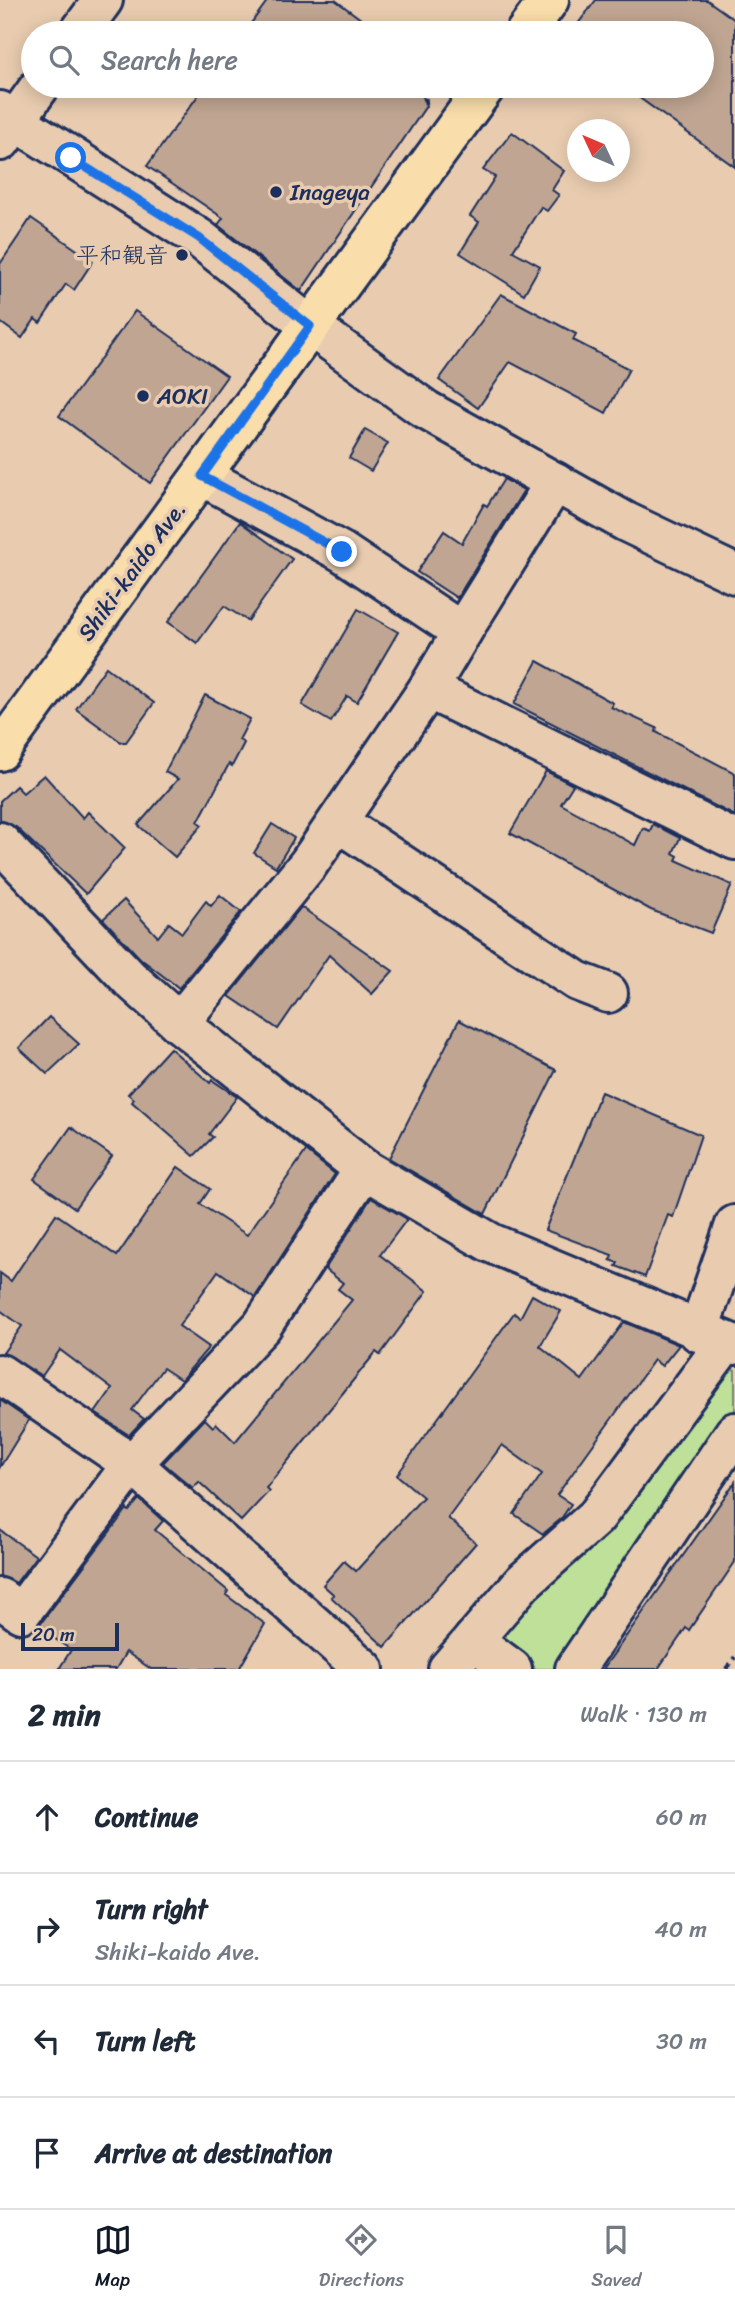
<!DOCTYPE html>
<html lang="en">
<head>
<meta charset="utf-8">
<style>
  body { margin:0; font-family:Sriracha,"Klee One",sans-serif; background:#f2f2f3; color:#1f2937 }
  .compass { position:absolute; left:567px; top:119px; width:63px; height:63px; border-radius:50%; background:#fff; box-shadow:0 4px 18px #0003; rotate:314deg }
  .scale { position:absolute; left:21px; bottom:18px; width:98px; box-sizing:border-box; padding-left:7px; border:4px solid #1b2f5e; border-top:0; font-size:19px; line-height:24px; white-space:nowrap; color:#1b2f5e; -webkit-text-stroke:5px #e9ccb0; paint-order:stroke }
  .stop { position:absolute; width:21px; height:21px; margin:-16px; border:5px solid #1a73e8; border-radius:50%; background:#fff }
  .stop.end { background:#1a73e8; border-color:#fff; box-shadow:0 2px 7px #0008 }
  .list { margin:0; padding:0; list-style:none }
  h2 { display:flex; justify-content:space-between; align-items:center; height:91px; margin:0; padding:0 28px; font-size:30px }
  h2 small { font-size:23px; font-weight:400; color:#747a83 }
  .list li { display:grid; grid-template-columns:46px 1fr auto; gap:21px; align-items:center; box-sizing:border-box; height:112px; padding:0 28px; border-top:2px solid #e0e1e3 }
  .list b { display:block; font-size:26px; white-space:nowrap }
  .list p { margin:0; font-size:23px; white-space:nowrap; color:#747a83 }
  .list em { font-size:23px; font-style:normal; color:#747a83 }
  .icon { flex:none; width:38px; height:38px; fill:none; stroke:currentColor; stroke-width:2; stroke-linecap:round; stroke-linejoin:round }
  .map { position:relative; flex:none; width:735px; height:1669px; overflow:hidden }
  .search { position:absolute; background:#fff; box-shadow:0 4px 18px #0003; left:21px; right:21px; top:21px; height:77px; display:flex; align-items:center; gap:18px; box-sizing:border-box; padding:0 24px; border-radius:38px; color:#747a83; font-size:26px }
  .sheet { height:539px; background:#fff }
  nav { display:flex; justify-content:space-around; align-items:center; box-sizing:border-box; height:98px; border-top:2px solid #e0e1e3; background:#fff; font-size:19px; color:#747a83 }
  nav a { display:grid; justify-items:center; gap:4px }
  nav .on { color:#111827 }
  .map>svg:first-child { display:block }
  .green { fill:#bfe099; stroke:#6d887c; stroke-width:2 }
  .building { fill:#c0a692; stroke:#1b2f5e; stroke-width:2 }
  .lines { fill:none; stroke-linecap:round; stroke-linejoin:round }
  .minor-casing { stroke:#1b2f5e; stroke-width:44 }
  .major-casing { stroke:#1b2f5e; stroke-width:44 }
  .path { stroke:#1b2f5e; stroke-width:4.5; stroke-dasharray:7 5; stroke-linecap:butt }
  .minor { stroke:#e9ccb0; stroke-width:38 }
  .major { stroke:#f9ddab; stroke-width:38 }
  .route { stroke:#1a73e8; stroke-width:9 }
  .poi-dot { fill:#1b2f5e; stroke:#e9ccb0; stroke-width:2.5 }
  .labels { text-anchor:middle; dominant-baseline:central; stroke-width:7; stroke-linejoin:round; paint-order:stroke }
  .poi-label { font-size:23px; fill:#1b2f5e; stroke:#e9ccb0; text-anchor:start }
  .street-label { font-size:23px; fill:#1b2f5e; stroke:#e9ccb0 }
</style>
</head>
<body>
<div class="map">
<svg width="735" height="1669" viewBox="0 0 735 1669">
  <rect width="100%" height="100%" fill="#e9ccb0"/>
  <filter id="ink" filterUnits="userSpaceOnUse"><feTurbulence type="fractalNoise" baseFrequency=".0143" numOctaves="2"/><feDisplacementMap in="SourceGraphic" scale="14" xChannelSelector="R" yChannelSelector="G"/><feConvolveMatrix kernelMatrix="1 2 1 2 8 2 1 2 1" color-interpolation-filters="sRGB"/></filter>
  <g filter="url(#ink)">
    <polygon class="green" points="728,1367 735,1370 735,1417 565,1669 530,1669 495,1642"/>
    <g class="building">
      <polygon points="268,0 335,0 380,33 244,33"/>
      <polygon points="596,0 707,0 735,20 735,167 623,86 702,86 702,33 571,33"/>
      <polygon points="205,86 420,86 426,106 301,291 218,225 223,218 147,166"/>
      <polygon points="512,132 564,171 552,190 559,195 547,211 541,207 513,251 540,266 524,294 460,253 479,222 470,216 495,177 483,170"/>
      <polygon points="31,218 93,261 74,290 66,284 40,323 35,319 22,338 0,322 0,264"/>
      <polygon points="501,294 576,334 573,340 629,369 606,413 510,362 478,408 439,380"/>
      <polygon points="135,311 227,376 150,483 59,416"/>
      <polygon points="365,430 388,443 371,471 349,458"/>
      <polygon points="504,479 524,490 457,598 417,572 444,531 462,543 484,504 487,506"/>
      <polygon points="240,522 292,559 248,621 224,606 197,643 168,622"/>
      <polygon points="358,609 398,632 357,702 347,696 331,722 302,705"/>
      <polygon points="537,661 613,703 611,707 657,728 656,732 735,773 735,816 514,704"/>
      <polygon points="106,667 154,703 126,742 121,742 76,709"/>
      <polygon points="205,695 250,719 239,740 244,743 232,766 229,764 198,822 202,825 175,857 138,825 178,779 165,772"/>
      <polygon points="546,771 573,785 561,804 635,845 643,828 650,831 653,824 680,838 673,853 678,856 676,860 732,885 711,933 651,910 510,833"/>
      <polygon points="44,775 83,818 88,812 125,848 86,894 16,827 0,820 0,801 16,786 23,793"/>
      <polygon points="272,824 294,838 276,867 254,853"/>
      <polygon points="220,895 241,912 179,988 141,959 103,919 124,900 158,937 169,923 182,933 206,901 211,906"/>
      <polygon points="301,907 393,971 372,994 329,955 278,1029 229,996"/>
      <polygon points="49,1017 79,1044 47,1074 19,1048"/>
      <polygon points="459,1020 556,1070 485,1214 389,1158"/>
      <polygon points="170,1048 210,1083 212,1080 237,1097 209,1134 213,1137 194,1156 132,1102 134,1099 128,1094"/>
      <polygon points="601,1092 701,1135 673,1217 668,1215 645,1277 616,1266 618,1263 610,1260 612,1255 545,1230"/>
      <polygon points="71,1127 112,1156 75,1208 34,1179"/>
      <polygon points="306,1151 335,1174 255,1297 218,1271 179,1326 209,1347 181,1380 163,1368 132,1410 144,1419 129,1435 95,1413 112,1389 60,1350 42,1376 3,1353 22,1326 0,1310 0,1273 11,1281 56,1214 117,1256 178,1167 210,1189 200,1204 247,1235"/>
      <polygon points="371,1198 407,1219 380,1255 427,1291 380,1355 376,1352 266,1488 269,1491 241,1521 199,1482 193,1488 163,1463 205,1419 213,1427 216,1423 235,1442 352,1300 338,1289 343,1283 325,1269"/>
      <polygon points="532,1295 561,1311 540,1346 582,1380 624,1322 679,1345 662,1366 654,1360 618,1410 557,1495 571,1504 561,1519 543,1534 514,1514 542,1474 502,1445 448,1518 476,1543 385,1647 331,1597 334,1595 323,1585 344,1561 356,1571 423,1497 397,1475 514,1313 520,1318"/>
      <polygon points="0,1400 29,1420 0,1467"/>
      <polygon points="735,1482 735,1562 689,1630 686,1628 658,1669 603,1669"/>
      <polygon points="139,1499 163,1521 155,1530 228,1591 226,1595 265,1624 239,1669 151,1669 126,1652 116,1669 59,1669 71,1650 38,1627 127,1509 129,1511"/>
      <polygon points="0,1530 36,1556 16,1583 0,1576"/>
    </g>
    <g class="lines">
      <g class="minor-casing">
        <g id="minor">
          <polyline points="79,33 103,0"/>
          <polyline points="0,111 199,238 310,326 426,410 626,522 735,574"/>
          <polyline points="1,141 40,86"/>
          <polyline points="462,632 555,482"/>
          <polyline points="428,689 735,840"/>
          <polyline points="338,822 577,981 608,993"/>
          <polyline points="0,842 130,979 179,1023 364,1169 491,1243 735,1345"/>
          <polyline points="179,1023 309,863 428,689 462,632 342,552 202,476"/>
          <polyline points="698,1332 735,1225"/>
          <polyline points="0,1374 132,1464 21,1613 0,1598"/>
          <polyline points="473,1640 512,1669"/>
          <polyline points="364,1669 132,1464 262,1326 364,1169"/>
          <polyline points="448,1669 523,1582 596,1517 726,1342"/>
          <polyline points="575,1669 735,1432"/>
        </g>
      </g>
      <g class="major-casing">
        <g id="major">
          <polyline points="525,33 549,0"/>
          <polyline points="0,751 486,86"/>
        </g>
      </g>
      <g class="path">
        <polyline points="424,86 426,104"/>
        <polyline points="726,1669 735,1657"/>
      </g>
      <use href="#minor" class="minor"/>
      <use href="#major" class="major"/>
    </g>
  </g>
  <g class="lines" filter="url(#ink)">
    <polyline class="route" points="71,158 199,238 310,326 202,476 342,552"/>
  </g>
  <g class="poi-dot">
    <circle cx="276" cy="192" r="7"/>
    <circle cx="182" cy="255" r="7"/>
    <circle cx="143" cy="396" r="7"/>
  </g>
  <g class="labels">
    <g class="poi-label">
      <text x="290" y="192">Inageya</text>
      <text x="168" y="255" text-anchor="end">平和観音</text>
      <text x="157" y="396">AOKI</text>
    </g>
    <g class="street-label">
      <text transform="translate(132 571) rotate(-54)">Shiki-kaido Ave.</text>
    </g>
  </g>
</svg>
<svg class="compass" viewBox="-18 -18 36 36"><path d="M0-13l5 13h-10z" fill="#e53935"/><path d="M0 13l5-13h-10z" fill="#747a83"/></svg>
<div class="scale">20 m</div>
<div class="stop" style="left:71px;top:158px"></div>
<div class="stop end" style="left:342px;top:552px"></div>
<div class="search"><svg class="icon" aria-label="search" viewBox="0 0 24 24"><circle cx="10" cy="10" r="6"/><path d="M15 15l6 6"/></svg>Search here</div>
</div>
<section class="sheet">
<h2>2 min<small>Walk · 130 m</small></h2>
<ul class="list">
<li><svg class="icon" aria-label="ahead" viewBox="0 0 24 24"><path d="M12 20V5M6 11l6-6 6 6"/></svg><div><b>Continue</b></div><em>60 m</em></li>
<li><svg class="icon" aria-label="right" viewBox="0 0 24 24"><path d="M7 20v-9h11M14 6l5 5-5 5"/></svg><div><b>Turn right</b><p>Shiki-kaido Ave.</p></div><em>40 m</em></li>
<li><svg class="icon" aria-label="left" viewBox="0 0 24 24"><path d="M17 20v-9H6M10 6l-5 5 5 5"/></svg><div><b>Turn left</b></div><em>30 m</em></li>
<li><svg class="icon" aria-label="arrive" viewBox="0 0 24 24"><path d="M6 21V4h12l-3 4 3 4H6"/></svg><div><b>Arrive at destination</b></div></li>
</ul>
</section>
<nav>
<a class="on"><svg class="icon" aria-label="map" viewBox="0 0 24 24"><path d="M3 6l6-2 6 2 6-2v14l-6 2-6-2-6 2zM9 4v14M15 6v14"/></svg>Map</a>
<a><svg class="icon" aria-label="directions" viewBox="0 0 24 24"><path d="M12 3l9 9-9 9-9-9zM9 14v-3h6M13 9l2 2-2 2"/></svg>Directions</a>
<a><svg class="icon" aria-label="saved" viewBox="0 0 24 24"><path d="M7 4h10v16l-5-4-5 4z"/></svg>Saved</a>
</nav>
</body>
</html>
